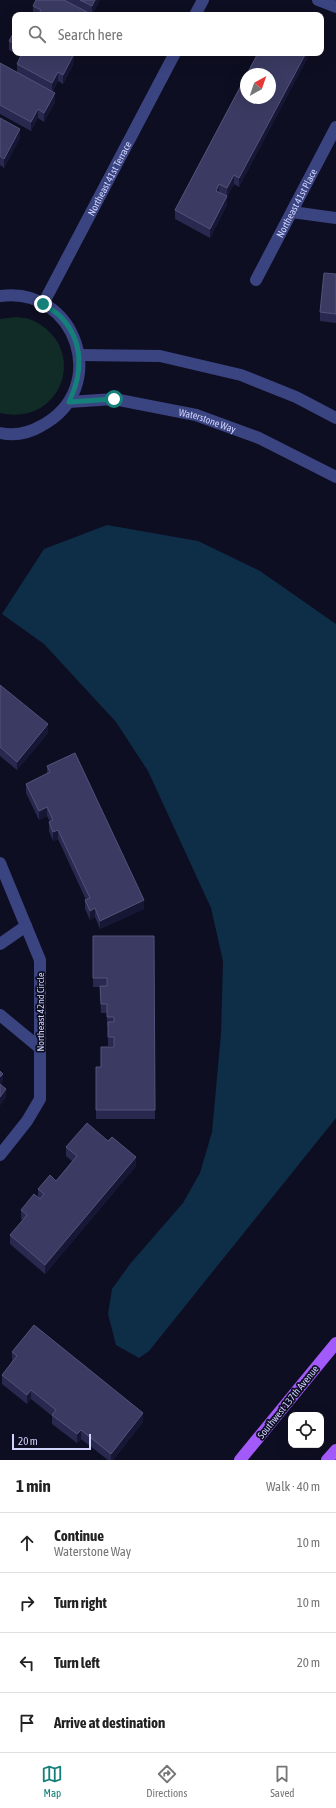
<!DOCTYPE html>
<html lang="en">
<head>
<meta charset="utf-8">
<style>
  body { margin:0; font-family:"Asap Condensed",sans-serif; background:#f2f2f2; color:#222 }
  .controls { position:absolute; right:12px; bottom:12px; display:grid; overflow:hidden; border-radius:8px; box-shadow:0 4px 16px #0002 }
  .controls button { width:36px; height:36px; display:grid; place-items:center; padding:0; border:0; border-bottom:1px solid #e0e0e0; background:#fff; color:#222; font:20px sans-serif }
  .compass { position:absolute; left:240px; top:68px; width:36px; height:36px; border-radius:50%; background:#fff; box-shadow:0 4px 16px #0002; rotate:40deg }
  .scale { position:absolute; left:12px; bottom:10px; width:79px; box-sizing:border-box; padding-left:4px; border:2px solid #d0d3fe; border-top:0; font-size:11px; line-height:14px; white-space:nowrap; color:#d0d3fe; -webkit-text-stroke:3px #0e0e22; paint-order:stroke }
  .stop { position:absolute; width:12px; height:12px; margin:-9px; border:3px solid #158079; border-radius:50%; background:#fff }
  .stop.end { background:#158079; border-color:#fff; box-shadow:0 1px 4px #0008 }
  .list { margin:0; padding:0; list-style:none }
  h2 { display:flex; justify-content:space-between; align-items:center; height:52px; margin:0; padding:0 16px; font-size:17px }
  h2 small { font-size:13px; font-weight:400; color:#767676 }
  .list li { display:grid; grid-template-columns:26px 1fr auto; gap:12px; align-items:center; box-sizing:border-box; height:60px; padding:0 16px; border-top:1px solid #e0e0e0 }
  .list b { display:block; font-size:15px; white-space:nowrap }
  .list p { margin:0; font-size:13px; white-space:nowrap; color:#767676 }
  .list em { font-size:13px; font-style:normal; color:#767676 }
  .icon { flex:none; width:22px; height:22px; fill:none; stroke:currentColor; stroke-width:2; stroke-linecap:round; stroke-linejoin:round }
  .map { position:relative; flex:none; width:336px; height:1460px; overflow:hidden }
  .search { position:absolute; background:#fff; box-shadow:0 4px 16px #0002; left:12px; right:12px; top:12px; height:44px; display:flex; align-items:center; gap:10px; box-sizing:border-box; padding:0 14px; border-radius:8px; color:#767676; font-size:15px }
  .sheet { height:292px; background:#fff }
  nav { display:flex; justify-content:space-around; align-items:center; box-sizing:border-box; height:56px; border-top:1px solid #e0e0e0; background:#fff; font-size:11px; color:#767676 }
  nav a { display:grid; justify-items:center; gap:2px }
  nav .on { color:#158079 }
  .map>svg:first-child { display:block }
  .green { fill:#112c26 }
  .water { fill:#0e2d46 }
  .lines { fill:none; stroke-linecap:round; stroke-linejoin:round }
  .minor { stroke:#3a4480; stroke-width:12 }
  .major { stroke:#a35afb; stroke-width:12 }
  .wall { fill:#29284f }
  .shaded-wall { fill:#161635 }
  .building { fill:#3b3a62; stroke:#52527a }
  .route { stroke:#158079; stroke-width:5 }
  .labels { text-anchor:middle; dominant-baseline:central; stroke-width:3.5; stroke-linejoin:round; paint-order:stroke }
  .street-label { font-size:10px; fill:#d0d3fe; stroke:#0e0e22 }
</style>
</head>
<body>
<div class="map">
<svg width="336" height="1460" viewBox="0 0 336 1460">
  <rect width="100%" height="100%" fill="#0e0e22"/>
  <path class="green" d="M16,317c6,1 13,1 18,4 55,27 29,106 -34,92v-94z"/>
  <polygon class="water" points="107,525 198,541 260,571 336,624 336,1118 149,1351 139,1358 116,1345 108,1314 112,1289 130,1264 183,1203 200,1173 212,1132 221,1034 223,961 211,908 148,771 116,722 44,644 2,614 44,549"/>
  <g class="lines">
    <g class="minor">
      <polyline points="318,0 336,7"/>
      <polyline points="195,15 203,0"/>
      <polyline points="292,212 336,218"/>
      <path id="s1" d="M256,280l80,-153"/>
      <path d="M0,296c76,-11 112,93 41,130 -12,7 -27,10 -41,7"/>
      <path id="s2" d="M43,304l132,-251"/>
      <polyline points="79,355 160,356 241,375 296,397 336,418"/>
      <path id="s3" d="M69,402l45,-3 82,16 63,23 77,39"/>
      <polyline points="0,863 40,960 40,1099 27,1121 0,1155"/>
      <polyline points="0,944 26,926"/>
      <polyline points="0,1015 40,1048"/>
    </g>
    <g class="major">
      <polyline points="240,1460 336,1343"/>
      <polyline points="327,1460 336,1450"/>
    </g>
  </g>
  <g class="wall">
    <polygon points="36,0 100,0 92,15 87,13 87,15 34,15 33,14 33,6"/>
    <polygon points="15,30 15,53 71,53 74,63 63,84 58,81 53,91 55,102 44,122 38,118 31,131 0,114 0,63 17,72 17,64 21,56 9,50 9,41"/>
    <polygon points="258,53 310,53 239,187 234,184 227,197 227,205 210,238 175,219 175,210"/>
    <polygon points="0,118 20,138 4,168 0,165"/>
    <polygon points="336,274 336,323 320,321 320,312"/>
    <polygon points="0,685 48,733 17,770 0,756"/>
    <polygon points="47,766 144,909 100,929 95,917 90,920 85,909 85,900 86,900 58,839 53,841 49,831 49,822 50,822 47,816 39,820 26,793 26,784 47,774"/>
    <polygon points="93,936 154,936 155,1119 96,1119 96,1067 101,1067 114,1046 108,1046 108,1026 107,1026 107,1013 101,1013 100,987 93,987"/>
    <polygon points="66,1147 136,1166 45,1274 10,1244 10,1235 23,1220 21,1219 21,1210 38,1198 38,1189 56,1181 72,1161 66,1156"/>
    <polygon points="12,1352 143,1422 113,1460 108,1460 81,1439 77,1443 52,1424 52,1416 31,1399 27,1404 2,1384 2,1375 12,1361"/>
  </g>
  <g class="shaded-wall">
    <polygon points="95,0 100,0 92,15 92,6"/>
    <polygon points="306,53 310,53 239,187 239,178"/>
    <polygon points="74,54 74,63 63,84 63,75"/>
    <polygon points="58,72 58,81 52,92 52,83"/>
    <polygon points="55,93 55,102 44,122 44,113"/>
    <polygon points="38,109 38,118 31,131 31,122"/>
    <polygon points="20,129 20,138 4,168 4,159"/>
    <polygon points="234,175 234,184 227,197 227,205 210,238 210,229 227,197 227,188"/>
    <polygon points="219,184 219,193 216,191"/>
    <polygon points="48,724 48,733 17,770 17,762"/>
    <polygon points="47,807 47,816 39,820 39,811"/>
    <polygon points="58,830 58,839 53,841 53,832"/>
    <polygon points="144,900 144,909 100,929 100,921"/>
    <polygon points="95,908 95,917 90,920 90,911"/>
    <polygon points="3,1074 3,1082 0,1086 0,1077"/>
    <polygon points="6,1089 6,1098 0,1106 0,1097"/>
    <polygon points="136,1157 136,1166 45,1274 45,1265"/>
    <polygon points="31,1390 31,1399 27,1404 27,1395"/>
    <polygon points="143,1413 143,1422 113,1460 111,1460 111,1454"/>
    <polygon points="81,1430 81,1439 77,1443 77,1434"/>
  </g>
  <g class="building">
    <polygon points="36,0 64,0 87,12 86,15 38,15 41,10 33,6"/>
    <polygon points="80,0 95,0 92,6"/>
    <polygon points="15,30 15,44 9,41"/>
    <polygon points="22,53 71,53 74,54 63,75 58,72 52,83 17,64"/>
    <polygon points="258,53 306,53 239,178 234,175 227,188 219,184 216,191 227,196 210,229 175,210 246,76 246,98 270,98 270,74 247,74"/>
    <polygon points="0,63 55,93 44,113 38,109 31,122 0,105"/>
    <polygon points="0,118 20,129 4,159 0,156"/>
    <polygon points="324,273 336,274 336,314 320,312"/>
    <polygon points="0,685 48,724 17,762 0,747"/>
    <polygon points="75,753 144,900 100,921 95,908 90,911 85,900 90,898 58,830 53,832 49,822 53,820 47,807 39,811 26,784 50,772 47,766"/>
    <polygon points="93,936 154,936 155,1110 96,1110 96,1067 101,1067 101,1047 114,1047 114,1037 108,1037 108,1022 114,1022 114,1017 107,1017 107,1004 101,1004 100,986 107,986 107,978 93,978"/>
    <polygon points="0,1071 3,1074 0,1077"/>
    <polygon points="0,1084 6,1089 0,1097"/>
    <polygon points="87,1123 108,1141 112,1137 136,1157 45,1265 10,1235 27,1215 21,1210 34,1194 40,1199 44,1194 38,1189 50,1175 56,1181 77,1156 66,1147"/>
    <polygon points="34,1325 143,1413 111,1454 81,1430 77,1434 52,1415 56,1410 31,1390 27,1395 2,1375 17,1356 12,1352"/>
  </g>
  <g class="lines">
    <path class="route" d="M43,304c6,4 13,8 18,13 23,25 22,56 8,85l45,-3"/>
  </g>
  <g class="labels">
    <g class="street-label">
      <text stroke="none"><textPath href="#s2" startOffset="142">Northeast 41st Terrace</textPath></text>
      <text stroke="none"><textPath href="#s1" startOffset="87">Northeast 41st Place</textPath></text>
      <text stroke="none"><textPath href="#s3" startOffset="141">Waterstone Way</textPath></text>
      <text transform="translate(40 1012) rotate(-90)">Northeast 42nd Circle</text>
      <text transform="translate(288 1402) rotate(-51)">Southwest 137th Avenue</text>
    </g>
  </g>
</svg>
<div class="controls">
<button><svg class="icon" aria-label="locate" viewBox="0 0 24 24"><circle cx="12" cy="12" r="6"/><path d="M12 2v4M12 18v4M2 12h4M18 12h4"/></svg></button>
</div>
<svg class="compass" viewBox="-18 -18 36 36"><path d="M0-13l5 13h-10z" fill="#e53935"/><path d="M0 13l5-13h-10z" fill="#767676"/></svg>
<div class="scale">20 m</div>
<div class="stop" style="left:114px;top:399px"></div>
<div class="stop end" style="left:43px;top:304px"></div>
<div class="search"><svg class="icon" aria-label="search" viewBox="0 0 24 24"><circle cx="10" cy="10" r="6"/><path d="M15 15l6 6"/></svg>Search here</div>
</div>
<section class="sheet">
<h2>1 min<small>Walk · 40 m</small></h2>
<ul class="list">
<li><svg class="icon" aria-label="ahead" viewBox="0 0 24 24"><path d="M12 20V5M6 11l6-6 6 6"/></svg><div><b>Continue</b><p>Waterstone Way</p></div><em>10 m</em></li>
<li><svg class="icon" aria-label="right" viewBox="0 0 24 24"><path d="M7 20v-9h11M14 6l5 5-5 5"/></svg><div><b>Turn right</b></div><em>10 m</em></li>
<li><svg class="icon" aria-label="left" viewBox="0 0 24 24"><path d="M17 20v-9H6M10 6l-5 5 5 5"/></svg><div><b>Turn left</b></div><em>20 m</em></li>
<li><svg class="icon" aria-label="arrive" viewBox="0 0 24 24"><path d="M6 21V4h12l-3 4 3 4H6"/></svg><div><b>Arrive at destination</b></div></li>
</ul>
</section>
<nav>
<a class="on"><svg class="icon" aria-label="map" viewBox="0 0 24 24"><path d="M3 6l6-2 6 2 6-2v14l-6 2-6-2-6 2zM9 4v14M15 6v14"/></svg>Map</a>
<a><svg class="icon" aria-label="directions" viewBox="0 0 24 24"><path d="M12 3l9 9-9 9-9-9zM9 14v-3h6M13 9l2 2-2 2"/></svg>Directions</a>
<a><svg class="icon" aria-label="saved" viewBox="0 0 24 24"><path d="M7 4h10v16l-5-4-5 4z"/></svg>Saved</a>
</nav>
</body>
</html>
